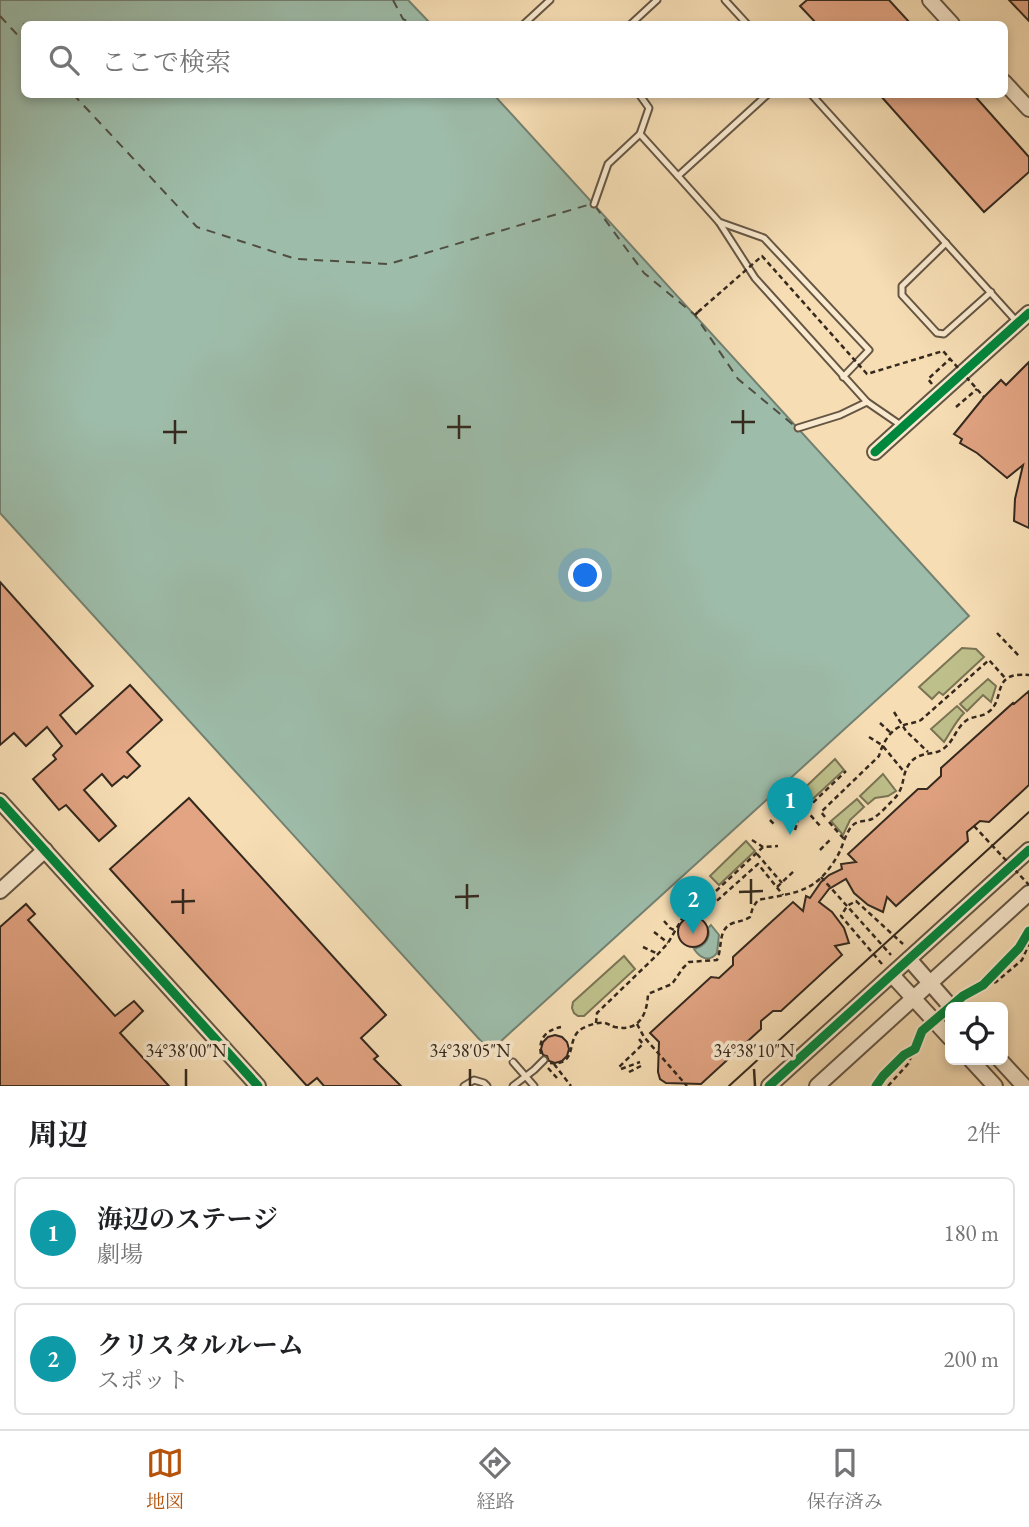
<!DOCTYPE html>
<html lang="ja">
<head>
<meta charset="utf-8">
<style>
  body { margin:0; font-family:"EB Garamond","Noto Serif JP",serif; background:#f2f2f2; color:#202124 }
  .controls { position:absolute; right:21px; bottom:21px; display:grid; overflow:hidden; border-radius:10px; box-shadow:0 4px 10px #0003 }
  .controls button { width:63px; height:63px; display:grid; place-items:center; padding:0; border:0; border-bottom:2px solid #e0e0e0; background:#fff; color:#202124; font:35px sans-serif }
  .you { position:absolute; left:586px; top:576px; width:24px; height:24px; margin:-18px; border:5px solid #fff; border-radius:50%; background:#1a73e8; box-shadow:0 0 0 10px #1a73e833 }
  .badge { display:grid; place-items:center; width:46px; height:46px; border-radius:50%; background:#b45309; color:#fff; font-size:23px; font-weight:700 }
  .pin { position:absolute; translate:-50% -58px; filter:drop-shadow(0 2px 4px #0008) }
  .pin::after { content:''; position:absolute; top:37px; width:24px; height:21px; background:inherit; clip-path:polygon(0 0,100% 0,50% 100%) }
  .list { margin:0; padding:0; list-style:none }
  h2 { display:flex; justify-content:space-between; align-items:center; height:91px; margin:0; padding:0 28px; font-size:30px }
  h2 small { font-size:23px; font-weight:400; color:#757577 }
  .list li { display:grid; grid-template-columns:46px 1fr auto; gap:21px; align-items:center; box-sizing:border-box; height:112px; margin:0 14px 14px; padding:0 14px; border:2px solid #e0e0e0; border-radius:10px }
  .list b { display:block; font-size:26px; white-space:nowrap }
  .list p { margin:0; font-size:23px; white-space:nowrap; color:#757577 }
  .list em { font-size:23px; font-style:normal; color:#757577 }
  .icon { flex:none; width:38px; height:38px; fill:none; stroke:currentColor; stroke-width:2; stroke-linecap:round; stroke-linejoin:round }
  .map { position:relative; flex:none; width:1029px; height:1086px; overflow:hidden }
  .search { position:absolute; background:#fff; box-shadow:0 4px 10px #0003; left:21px; right:21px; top:21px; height:77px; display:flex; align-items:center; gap:18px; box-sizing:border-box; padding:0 24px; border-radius:10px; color:#757577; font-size:26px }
  .sheet { height:343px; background:#fff }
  nav { display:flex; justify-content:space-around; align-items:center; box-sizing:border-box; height:98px; border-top:2px solid #e0e0e0; background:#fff; font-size:19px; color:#757577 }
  nav a { display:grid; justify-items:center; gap:4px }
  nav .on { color:#b45309 }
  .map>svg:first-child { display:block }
  .green { fill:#bec08b; stroke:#7a7454; stroke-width:2 }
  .water { fill:#9dbca9; stroke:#738171; stroke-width:2 }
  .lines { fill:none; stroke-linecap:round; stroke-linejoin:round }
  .ferry { stroke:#4f4e41; stroke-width:2; stroke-dasharray:9 7; stroke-linecap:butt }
  .building { fill:#e2a483; stroke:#35291e; stroke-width:2 }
  .service-casing { stroke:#655644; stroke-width:9 }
  .tertiary-casing { stroke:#655644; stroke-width:18 }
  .path { stroke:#35291e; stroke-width:2.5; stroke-dasharray:5 3.5; stroke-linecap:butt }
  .service { stroke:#f9e9ce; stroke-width:5 }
  .tertiary { stroke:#f9e9ce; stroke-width:14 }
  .tram { stroke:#35291e; stroke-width:2 }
  .path-bridge { stroke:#35291e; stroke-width:2.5; stroke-dasharray:5 3.5; stroke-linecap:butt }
  .cycleway-casing { stroke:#f9e9ce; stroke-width:13 }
  .cycleway { stroke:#00873e; stroke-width:9 }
  .ticks { fill:none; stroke:#35291e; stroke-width:2.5 }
  .ticks-label { font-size:18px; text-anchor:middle; fill:#35291e; stroke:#f9e9ce; stroke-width:7; stroke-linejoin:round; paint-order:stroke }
</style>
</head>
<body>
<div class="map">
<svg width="1029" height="1086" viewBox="0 0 1029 1086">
  <rect width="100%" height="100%" fill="#f6ddb4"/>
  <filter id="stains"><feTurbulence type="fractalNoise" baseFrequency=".00286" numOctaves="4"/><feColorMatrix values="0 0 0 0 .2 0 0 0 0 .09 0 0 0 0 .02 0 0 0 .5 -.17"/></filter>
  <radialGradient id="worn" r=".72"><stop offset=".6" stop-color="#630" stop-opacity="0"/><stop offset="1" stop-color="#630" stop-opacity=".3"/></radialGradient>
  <g class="green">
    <polygon points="962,648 976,649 984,657 943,695 939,692 932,699 919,687"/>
    <polygon points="988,679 996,686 991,702 983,695 967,711 960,704"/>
    <path d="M957,706l7,7c-9,9 -13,19 -20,29l-13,-13z"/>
    <polygon points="835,759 844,770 803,808 794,798"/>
    <polygon points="883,774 896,791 888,796 875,798 868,804 860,796"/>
    <polygon points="857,799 864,807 850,820 843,835 831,821"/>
    <polygon points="746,841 755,851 719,885 710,876"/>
    <polygon points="624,956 635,969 584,1016 578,1016 574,1013 572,1008 573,1002"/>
  </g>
  <g class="water">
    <polygon points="0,0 408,0 431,24 24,24 24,94 494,95 969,616 490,1051 0,513"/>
    <path d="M711,925l8,10 -2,18c-8,10 -17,5 -23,-4 11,-3 17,-11 14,-21z"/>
  </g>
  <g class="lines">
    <g class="ferry">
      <polyline points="393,0 403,19 413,24"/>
      <polyline points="0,16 24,42"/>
      <polyline points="73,94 197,227 296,259 389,264 591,204"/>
      <polyline points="595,206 644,273 695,315 738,379 797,428"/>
    </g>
  </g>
  <g class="building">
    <polygon points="807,0 889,0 911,24 817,24 800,6"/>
    <polygon points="1009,0 1029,0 1029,21"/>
    <polygon points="879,94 973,94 1029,157 1029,172 984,212"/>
    <polygon points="1029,362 1029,528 1014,521 1015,499 1023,465 1007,478 977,453 960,443 962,439 954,434 984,397 1001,380 1006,385"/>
    <polygon points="0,582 93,686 60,715 76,734 130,685 162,720 127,752 140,766 127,778 124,776 112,786 102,774 84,790 116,826 99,841 66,805 59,810 33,779 56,759 53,755 62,746 47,727 26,746 14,733 0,745"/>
    <polygon points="1029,691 1029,785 989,822 980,821 967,832 968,841 896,906 887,897 883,912 868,905 854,893 846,879 829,889 819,902 832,912 844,928 849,943 835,946 842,955 781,1011 773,1011 761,1021 761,1029 701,1084 666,1083 660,1079 658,1072 659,1042 650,1033 711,977 719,978 733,965 733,957 793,902 803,911 806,896 810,898 821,882 829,875 842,869 841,864 856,862 848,854 918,789 927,789 941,776 941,768 1013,703 1014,704"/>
    <polygon points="189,798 386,1015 361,1038 378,1056 374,1059 401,1086 324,1086 317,1078 307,1086 110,869"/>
    <polygon points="26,904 35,914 28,920 115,1016 134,1001 143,1011 120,1033 169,1086 0,1086 0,927"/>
    <circle cx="693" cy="932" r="15"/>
    <polygon points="555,1035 562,1037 567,1042 569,1049 567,1056 562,1061 555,1063 549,1061 547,1056 543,1055 541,1049 543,1042 548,1037"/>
  </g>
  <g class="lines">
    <g class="service-casing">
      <g id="service">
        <polyline points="725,0 747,24"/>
        <polyline points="524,24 550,0"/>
        <polyline points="631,24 657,0"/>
        <polyline points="639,94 649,108 640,134 678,176"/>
        <polyline points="768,94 678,176 719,222 755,278 867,402"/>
        <polyline points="811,94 1018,323"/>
        <polyline points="594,204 608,164 640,134"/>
        <polyline points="719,222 764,238 869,350 843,377"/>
        <polyline points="946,243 902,286 902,295 937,333 944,334 991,292"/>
        <polyline points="798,428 840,415 867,402 902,426"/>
        <polyline points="513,1062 534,1086"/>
        <polyline points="464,1086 474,1080 484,1083 487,1086"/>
        <polyline points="513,1086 534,1070 544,1060"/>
      </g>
    </g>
    <g class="tertiary-casing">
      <g id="tertiary">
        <polyline points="930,0 952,24"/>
        <polyline points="1004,82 1029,109"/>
        <polyline points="875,452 1029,313"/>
        <polyline points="0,801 258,1086"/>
        <polyline points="0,891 45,850"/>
        <polyline points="909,959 951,1007"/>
        <polyline points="892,975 950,1038"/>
        <polyline points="971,1060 995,1086"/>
        <polyline points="1000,1060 1024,1086"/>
        <polyline points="769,1086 1029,850"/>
        <polyline points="817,1086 1029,893"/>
      </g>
    </g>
    <g class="path">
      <polyline points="695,315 698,312"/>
      <polyline points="932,384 928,379 950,359"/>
      <polyline points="956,407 977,389"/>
      <polyline points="997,633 1020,657"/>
      <polyline points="894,712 906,731 928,752"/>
      <polyline points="880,723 891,733"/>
      <polyline points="869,737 882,745 905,773"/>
      <polyline points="790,804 798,816"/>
      <polyline points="805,809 821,827"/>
      <path d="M825,817l-4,-5 58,-56c3,-12 12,-28 25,-31 6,-2 11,-2 17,-5l68,-60 17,19"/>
      <polyline points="770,820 776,826"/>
      <polyline points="829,822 844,839"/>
      <polyline points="795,830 799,816 846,771"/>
      <polyline points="752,840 763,847"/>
      <polyline points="820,850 830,840"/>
      <polyline points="757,854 782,883"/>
      <polyline points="821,877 891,955"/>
      <polyline points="777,887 794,871"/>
      <polyline points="716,891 763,847 778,846"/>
      <polyline points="692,905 695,915"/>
      <polyline points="677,911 682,919"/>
      <polyline points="664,921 670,928 674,930"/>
      <polyline points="654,932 668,943"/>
      <polyline points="643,947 658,954"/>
      <polyline points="882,964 841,916 847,906 856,901 903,944"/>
      <polyline points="963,996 983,985 996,982 1022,960 1029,944"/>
      <polyline points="596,1023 597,1013 658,954 668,943 682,919 701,915 758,864 783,895"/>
      <polyline points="637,1024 644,1037 687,1086"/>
      <polyline points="639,1039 643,1044 619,1067 621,1069 640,1062"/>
      <path d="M541,1054c-3,-15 5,-24 20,-27"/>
      <path d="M550,1063c30,3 14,-25 33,-35 6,-3 15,-6 22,-5 4,1 6,3 10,4 24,5 32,-12 33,-33l24,-10 11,-16 6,-6 28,-2c6,-13 0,-31 16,-37 6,-2 11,-2 17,-6l3,-10 5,-7c40,-8 58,-7 80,-45 5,-9 7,-21 14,-29 5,-6 13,-4 20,-7 7,-4 14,-12 20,-18 15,-14 8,-25 18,-38 9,-12 23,-7 33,-14 11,-7 13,-22 24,-29 6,-4 14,-3 20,-7 20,-12 2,-42 42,-38"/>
      <polyline points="554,1064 571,1086"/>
      <polyline points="548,1068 557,1078"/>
      <polyline points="629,1072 641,1066"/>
      <polyline points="888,1086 908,1064 922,1031"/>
    </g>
    <use href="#service" class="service"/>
    <use href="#tertiary" class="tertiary"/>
    <polyline class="tram" points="729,1086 1029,812"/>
    <g class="path-bridge">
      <polyline points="698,312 762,256 867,374 943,351 984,397"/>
      <polyline points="974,826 1029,885"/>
    </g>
    <g class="cycleway-casing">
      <g id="cycleway">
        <polyline points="875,452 1029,313"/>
        <polyline points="0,801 258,1086"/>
        <polyline points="769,1086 1029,850"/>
        <polyline points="876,1086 883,1076 904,1055 915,1049 922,1031 963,996 983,985 1019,948 1029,931"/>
      </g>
    </g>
    <use href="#cycleway" class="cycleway"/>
  </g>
  <path class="ticks" d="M743,410v24M459,415v24M175,420v24M731,422h24M447,427h24M163,432h24M751,879v25M467,884v25M183,889v25M739,892l24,-1M455,897l24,-1M171,902l24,-1M186,1069v17M470,1069v17M754,1069l1,17"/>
  <g class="ticks-label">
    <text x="186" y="1057">34°38'00"N</text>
    <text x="470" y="1057">34°38'05"N</text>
    <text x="754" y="1057">34°38'10"N</text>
  </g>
  <rect width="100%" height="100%" filter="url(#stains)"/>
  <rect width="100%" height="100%" fill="url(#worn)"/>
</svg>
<div class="controls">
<button><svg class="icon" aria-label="locate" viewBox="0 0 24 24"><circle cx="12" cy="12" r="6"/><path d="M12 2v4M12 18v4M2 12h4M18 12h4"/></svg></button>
</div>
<div class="you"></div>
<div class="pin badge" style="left:790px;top:835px;background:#0f9aa8">1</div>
<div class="pin badge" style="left:693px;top:934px;background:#0f9aa8">2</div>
<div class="search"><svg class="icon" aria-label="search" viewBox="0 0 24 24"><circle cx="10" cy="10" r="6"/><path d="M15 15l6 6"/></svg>ここで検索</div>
</div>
<section class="sheet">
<h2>周辺<small>2件</small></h2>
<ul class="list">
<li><span class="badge" style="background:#0f9aa8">1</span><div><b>海辺のステージ</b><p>劇場</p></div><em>180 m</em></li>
<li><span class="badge" style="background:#0f9aa8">2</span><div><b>クリスタルルーム</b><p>スポット</p></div><em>200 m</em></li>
</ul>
</section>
<nav>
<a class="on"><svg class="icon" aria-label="map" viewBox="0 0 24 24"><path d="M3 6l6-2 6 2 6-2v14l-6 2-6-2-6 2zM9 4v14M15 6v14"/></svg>地図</a>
<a><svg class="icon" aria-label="directions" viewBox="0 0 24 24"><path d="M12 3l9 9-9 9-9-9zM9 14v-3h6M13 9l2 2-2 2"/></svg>経路</a>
<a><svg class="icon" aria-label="saved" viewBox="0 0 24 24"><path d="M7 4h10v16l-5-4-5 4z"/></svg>保存済み</a>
</nav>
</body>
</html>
